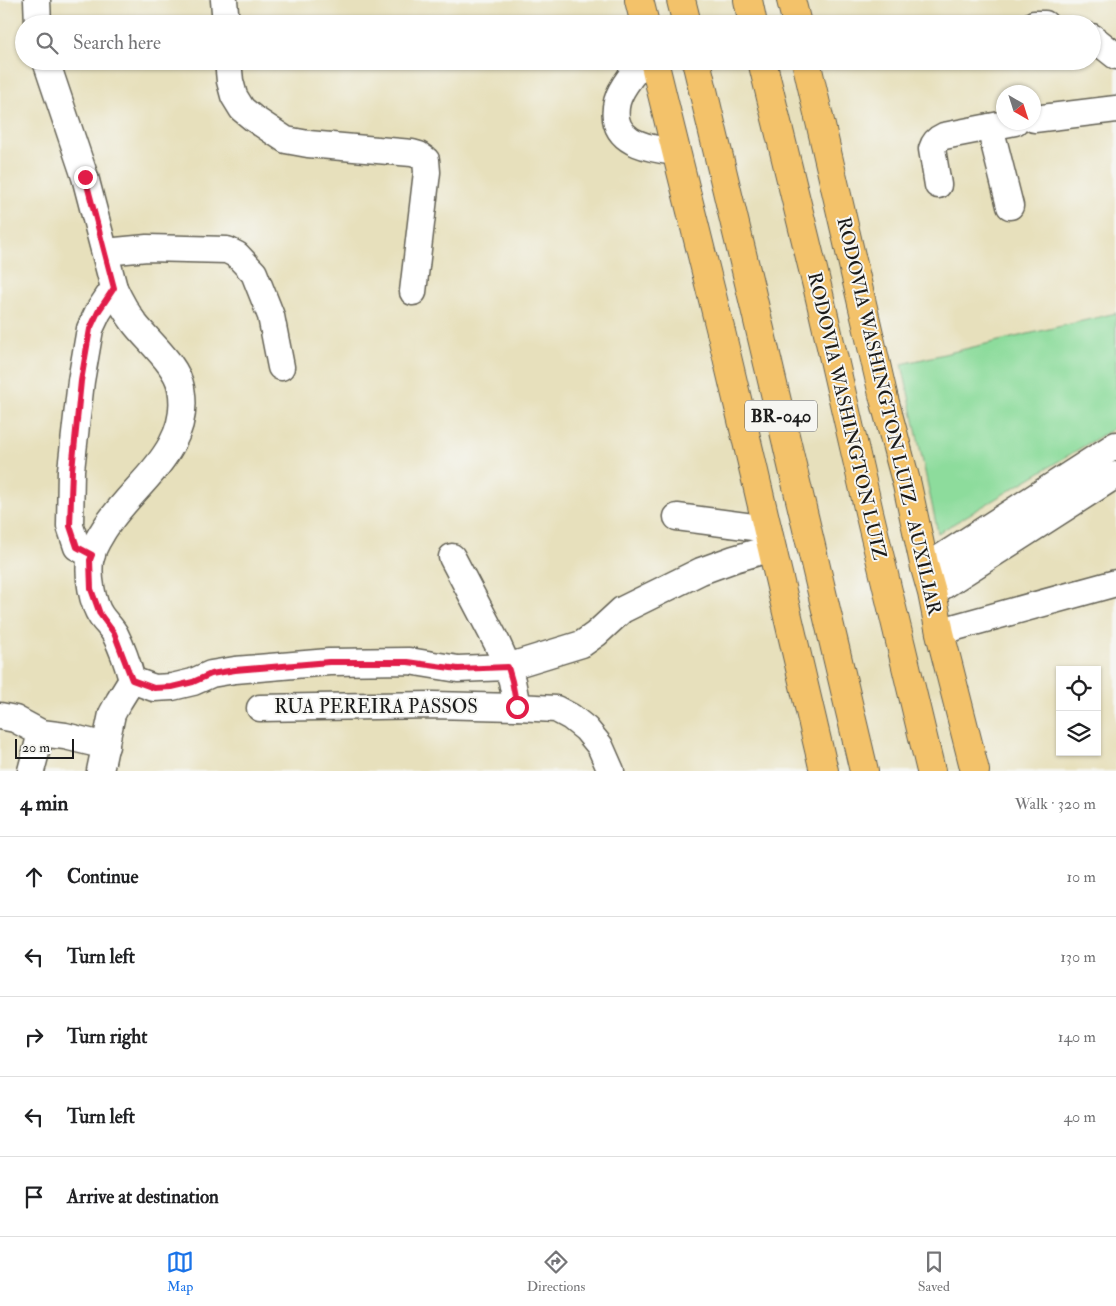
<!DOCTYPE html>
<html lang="en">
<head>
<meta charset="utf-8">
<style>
  body { margin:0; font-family:"IM FELL Double Pica",serif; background:#f2f2f2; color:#202124 }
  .controls { position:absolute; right:15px; bottom:15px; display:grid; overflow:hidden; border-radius:0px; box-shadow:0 1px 4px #0004 }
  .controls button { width:45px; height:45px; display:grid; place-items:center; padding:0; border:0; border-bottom:1px solid #e0e0e0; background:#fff; color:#202124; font:25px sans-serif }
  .compass { position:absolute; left:996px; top:85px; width:45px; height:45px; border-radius:50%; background:#fff; box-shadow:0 1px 4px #0004; rotate:141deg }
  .scale { position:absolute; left:15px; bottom:12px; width:59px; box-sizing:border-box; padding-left:5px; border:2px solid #1c1c1c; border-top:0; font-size:14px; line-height:18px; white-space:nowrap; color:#1c1c1c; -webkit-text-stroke:4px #f6f6f2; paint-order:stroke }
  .stop { position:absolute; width:15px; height:15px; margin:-11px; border:4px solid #e11d48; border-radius:50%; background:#fff }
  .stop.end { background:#e11d48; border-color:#fff; box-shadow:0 1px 5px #0008 }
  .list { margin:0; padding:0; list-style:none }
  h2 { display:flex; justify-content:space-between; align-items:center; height:65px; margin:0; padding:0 20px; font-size:21px }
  h2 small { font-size:16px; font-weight:400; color:#757577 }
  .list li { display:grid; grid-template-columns:32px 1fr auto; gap:15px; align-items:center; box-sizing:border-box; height:80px; padding:0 20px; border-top:1px solid #e0e0e0 }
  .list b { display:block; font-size:19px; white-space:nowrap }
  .list em { font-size:16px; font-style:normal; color:#757577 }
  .icon { flex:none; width:28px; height:28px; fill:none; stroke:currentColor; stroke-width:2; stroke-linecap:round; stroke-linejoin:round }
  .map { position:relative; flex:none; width:1116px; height:771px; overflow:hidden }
  .search { position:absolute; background:#fff; box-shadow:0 1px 4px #0004; left:15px; right:15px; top:15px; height:55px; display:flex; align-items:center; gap:12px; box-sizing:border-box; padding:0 18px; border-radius:28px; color:#757577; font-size:19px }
  .sheet { height:465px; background:#fff }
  nav { display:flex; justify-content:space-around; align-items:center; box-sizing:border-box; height:70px; border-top:1px solid #e0e0e0; background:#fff; font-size:14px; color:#757577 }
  nav a { display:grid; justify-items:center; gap:2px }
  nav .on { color:#1a73e8 }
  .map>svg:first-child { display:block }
  .green { fill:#8ddc9c; stroke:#547c5c }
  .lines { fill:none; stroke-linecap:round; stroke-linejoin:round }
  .minor-casing { stroke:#636154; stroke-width:29 }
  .highway-casing { stroke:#636154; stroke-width:30 }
  .minor { stroke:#fff; stroke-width:26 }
  .highway { stroke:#f3c26a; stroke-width:28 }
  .route { stroke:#e11d48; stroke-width:6 }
  .labels { text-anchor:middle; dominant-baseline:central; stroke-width:4; stroke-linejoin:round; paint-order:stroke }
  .shield { fill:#f6f6f2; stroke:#5d5d5c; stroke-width:1 }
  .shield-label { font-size:18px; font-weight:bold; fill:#1c1c1c }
  .street-label { font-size:19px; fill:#1c1c1c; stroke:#f6f6f2 }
</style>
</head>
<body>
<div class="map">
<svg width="1116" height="771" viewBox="0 0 1116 771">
  <rect width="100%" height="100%" fill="#f6f6f2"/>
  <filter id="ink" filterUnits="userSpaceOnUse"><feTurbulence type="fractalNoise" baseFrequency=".02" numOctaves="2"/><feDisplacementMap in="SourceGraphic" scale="10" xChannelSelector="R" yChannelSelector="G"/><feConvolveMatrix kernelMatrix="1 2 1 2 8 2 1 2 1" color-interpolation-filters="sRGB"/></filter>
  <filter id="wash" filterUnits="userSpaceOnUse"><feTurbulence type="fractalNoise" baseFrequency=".0096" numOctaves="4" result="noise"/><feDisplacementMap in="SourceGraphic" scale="20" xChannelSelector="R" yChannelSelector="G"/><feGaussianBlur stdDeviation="1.12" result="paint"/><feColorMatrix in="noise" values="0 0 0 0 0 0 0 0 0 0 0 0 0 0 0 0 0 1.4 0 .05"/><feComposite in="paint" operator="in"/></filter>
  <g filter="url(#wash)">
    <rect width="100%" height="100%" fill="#e7e0bc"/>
    <polygon class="green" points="1116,313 1116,427 938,533 902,364"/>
  </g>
  <g filter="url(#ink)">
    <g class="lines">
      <g class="minor-casing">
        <g id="minor">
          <polyline points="37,0 38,24"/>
          <polyline points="224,0 226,24"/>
          <polyline points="1034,24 1045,24"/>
          <polyline points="1092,37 1116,56"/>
          <path d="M46,61l39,116 29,111c6,13 12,24 21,36 14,18 42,41 46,64 12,64 -51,97 -79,145 -5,8 -11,18 -12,28 -2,15 2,42 11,55 4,6 10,11 14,18 7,14 13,31 17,46l22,8 18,-1 21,-5 18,-8 24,-4 94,-8 80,-1 49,8 49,-2 75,-23 14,-10 26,-24 79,-39 33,-12 38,-11"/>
          <polyline points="228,61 230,81 234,96 242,109 253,118 286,140 308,144 412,153 419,155 426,160 427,172 413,292"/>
          <path d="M643,61c-8,11 -19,22 -24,35 -3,7 -4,15 -3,23 4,26 38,30 59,33"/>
          <polyline points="1034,119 1116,109"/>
          <polyline points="990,127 1010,206"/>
          <path d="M938,185l-6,-36c2,-7 5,-10 12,-13l71,-14"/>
          <polyline points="105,252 147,248 227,250 237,255 254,273 271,316 281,367"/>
          <polyline points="677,517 768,529"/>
          <polyline points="92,555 77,547 70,526 71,470 81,381 90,329 98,312 114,288"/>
          <polyline points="452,557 497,643 506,663 512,681 517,707"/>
          <polyline points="925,568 1116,445"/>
          <polyline points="932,593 1116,475"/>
          <polyline points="940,633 956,627 1116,583"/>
          <polyline points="260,708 432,705 517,707 556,709 571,717 586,729 600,746 611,771"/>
          <polyline points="0,716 15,719 41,733 65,736 106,746"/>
          <polyline points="31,771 41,733"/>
          <polyline points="100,771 112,714 119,701 132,680"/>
        </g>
      </g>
      <g class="highway-casing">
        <g id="highway">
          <polyline points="639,0 645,24"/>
          <polyline points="681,0 687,24"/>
          <polyline points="748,0 753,24"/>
          <polyline points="791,0 797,24"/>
          <path d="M654,61c22,92 46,184 68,275 35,145 67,291 102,435"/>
          <polyline points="696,61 750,287 864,771"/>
          <polyline points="762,61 818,290 869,512 931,771"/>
          <polyline points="806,61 884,399 907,485 925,568 932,593 940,633 975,771"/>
        </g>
      </g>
      <use href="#minor" class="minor"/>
      <use href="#highway" class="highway"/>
    </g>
  </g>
  <g class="lines" filter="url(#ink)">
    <polyline class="route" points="85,177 114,288 98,312 90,329 81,381 72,470 70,526 77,547 92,555 90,560 91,589 100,614 114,633 132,680 154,688 172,687 193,682 211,674 235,670 329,662 408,662 458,669 508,667 512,681 517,707"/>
  </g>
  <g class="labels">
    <rect class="shield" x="745" y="400.5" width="72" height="31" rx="4"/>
    <g class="shield-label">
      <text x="781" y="416">BR-040</text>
    </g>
    <g class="street-label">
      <text transform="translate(847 416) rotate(77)">RODOVIA WASHINGTON LUIZ</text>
      <text transform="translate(889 416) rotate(77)">RODOVIA WASHINGTON LUIZ - AUXILIAR</text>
      <text x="376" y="707">RUA PEREIRA PASSOS</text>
    </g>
  </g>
</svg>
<div class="controls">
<button><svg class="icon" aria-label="locate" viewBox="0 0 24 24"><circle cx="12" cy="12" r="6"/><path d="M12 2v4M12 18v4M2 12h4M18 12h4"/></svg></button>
<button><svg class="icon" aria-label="layers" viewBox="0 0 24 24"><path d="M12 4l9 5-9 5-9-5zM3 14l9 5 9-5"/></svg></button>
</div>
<svg class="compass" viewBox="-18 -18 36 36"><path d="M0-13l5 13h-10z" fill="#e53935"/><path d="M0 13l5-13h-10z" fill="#757577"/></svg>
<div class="scale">20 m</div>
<div class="stop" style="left:517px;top:707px"></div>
<div class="stop end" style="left:85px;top:177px"></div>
<div class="search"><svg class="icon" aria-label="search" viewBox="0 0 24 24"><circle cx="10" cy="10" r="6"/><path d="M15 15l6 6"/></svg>Search here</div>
</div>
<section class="sheet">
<h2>4 min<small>Walk · 320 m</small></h2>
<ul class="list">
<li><svg class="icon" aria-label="ahead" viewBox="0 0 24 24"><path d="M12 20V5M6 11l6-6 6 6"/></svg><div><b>Continue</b></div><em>10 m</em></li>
<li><svg class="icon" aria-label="left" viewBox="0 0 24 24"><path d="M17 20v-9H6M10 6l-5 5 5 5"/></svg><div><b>Turn left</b></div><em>130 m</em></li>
<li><svg class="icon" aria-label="right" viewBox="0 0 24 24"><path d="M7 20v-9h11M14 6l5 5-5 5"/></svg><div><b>Turn right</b></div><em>140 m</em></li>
<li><svg class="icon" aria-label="left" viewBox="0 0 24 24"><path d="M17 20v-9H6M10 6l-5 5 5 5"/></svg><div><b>Turn left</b></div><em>40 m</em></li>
<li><svg class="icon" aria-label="arrive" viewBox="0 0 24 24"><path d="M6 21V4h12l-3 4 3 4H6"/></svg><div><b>Arrive at destination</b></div></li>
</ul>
</section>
<nav>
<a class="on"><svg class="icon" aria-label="map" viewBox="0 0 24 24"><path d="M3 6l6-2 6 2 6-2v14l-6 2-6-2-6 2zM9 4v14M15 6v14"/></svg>Map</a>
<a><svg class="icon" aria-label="directions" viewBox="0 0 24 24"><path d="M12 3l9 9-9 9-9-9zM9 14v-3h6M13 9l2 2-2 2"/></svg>Directions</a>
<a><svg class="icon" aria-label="saved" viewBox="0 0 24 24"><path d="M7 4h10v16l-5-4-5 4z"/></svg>Saved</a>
</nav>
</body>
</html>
